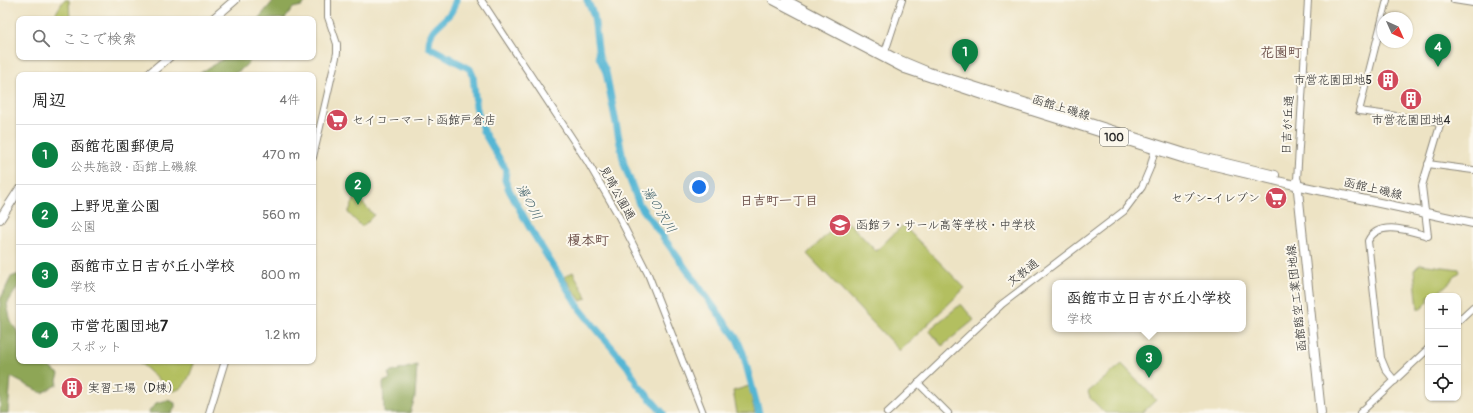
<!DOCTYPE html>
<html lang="ja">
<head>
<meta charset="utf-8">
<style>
  body { margin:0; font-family:Pangolin,"Klee One",sans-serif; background:#f6f6f6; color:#222 }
  .controls { position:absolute; right:12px; bottom:12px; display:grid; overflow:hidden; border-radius:8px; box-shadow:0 1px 3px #0004 }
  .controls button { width:36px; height:36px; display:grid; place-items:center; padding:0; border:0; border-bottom:1px solid #e0e0e0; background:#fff; color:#222; font:20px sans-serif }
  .compass { position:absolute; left:1377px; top:12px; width:36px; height:36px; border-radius:50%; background:#fff; box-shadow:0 1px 3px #0004; rotate:135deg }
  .you { position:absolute; left:699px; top:187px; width:14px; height:14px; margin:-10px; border:3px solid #fff; border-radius:50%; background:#1a73e8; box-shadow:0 0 0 6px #1a73e833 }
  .badge { display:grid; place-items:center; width:26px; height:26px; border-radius:50%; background:#0b8043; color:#fff; font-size:13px; font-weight:700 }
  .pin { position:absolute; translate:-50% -33px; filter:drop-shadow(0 1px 2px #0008) }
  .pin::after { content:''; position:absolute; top:21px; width:14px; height:12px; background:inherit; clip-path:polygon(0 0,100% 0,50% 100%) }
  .popup { position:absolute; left:1052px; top:280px; width:194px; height:52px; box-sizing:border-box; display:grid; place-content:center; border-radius:8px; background:#fff; filter:drop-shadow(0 1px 3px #0005); font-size:13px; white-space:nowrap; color:#767676 }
  .popup b { font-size:15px; color:#222 }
  .popup::after { content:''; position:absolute; left:50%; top:100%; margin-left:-8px; border:8px solid transparent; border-top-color:#fff }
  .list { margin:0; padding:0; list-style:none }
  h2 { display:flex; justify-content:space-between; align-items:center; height:52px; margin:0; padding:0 16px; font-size:17px }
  h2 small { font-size:13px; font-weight:400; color:#767676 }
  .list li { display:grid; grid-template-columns:26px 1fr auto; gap:12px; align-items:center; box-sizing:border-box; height:60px; padding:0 16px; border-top:1px solid #e0e0e0 }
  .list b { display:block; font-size:15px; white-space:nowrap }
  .list p { margin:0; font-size:13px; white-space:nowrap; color:#767676 }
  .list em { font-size:13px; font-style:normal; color:#767676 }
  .icon { flex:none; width:22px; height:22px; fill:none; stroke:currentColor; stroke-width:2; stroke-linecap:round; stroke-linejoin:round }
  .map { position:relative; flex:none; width:1473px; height:413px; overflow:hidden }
  .search { position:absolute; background:#fff; box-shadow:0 1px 3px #0004; left:16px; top:16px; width:300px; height:44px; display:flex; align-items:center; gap:10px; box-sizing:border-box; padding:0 14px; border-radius:8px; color:#767676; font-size:15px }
  .panel { position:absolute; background:#fff; box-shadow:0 1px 3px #0004; left:16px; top:72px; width:300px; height:292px; border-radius:8px }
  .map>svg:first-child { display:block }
  .green { fill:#b3bf61; stroke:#6f7546 }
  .forest { fill:#8ea657; stroke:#5c6841 }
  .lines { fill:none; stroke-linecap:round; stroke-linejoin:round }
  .river { stroke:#55b6d4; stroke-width:7 }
  .minor-casing { stroke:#8c8778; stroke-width:8 }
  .major-casing { stroke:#8c8778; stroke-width:10 }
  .minor { stroke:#fff; stroke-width:6 }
  .major { stroke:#fff; stroke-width:8 }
  .labels { text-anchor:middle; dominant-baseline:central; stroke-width:4; stroke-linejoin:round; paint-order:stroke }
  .shield { fill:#fbf7ec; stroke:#696865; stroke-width:1 }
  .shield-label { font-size:11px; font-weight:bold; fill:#2b2b2b }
  .poi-label { font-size:12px; fill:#2b2b2b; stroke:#fbf7ec; text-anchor:start }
  .street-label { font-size:12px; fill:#2b2b2b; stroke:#fbf7ec }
  .neighbourhood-label { font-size:13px; font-weight:bold; fill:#6c504a; stroke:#fbf7ec }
  .water-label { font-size:13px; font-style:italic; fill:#3a5c66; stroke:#fbf7ec }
  .quarter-label { font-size:14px; font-weight:bold; fill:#6c504a; stroke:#fbf7ec }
</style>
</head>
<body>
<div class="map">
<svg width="1473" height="413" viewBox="0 0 1473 413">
  <rect width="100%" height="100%" fill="#fbf7ec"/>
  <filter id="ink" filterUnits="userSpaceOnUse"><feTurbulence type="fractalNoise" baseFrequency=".025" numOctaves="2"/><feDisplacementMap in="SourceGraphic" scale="8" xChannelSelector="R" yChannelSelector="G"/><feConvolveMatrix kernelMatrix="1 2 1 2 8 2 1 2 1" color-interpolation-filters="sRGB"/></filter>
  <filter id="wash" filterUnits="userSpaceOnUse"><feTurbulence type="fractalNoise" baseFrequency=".012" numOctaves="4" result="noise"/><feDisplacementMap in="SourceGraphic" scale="16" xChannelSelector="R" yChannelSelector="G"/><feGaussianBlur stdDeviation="0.9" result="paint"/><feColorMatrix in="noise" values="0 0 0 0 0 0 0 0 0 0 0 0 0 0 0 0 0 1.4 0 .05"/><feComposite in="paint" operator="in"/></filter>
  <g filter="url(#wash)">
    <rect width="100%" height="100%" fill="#ede3c4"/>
    <g class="green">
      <polygon points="64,0 69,0 70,19 52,19"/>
      <polygon points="356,196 374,215 362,227 348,213"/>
      <polygon points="844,218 876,251 903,225 965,288 900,351 807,254"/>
      <polygon points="1420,264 1459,269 1460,272 1435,296 1428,296 1428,302 1421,309 1418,309 1414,270"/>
      <polygon points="573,272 587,298 581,301 564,277"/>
      <polygon points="961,304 974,320 942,346 929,330"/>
      <path d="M138,361h57c-5,12 -8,29 -23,30z"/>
      <polygon points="1122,364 1156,400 1142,413 1105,413 1090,398 1088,392"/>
      <polygon points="749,386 755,413 737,413 733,391"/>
    </g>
    <g class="forest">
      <polygon points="274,0 307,0 302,6 293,8 285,19 258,19"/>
      <path d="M226,57h27c-18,24 -29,18 -56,18z"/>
      <polygon points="19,274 19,285 7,304 11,322 19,334 19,361 41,361 59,374 57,380 58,384 42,393 11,377 8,413 0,413 0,300 11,277"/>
      <polygon points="417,365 415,398 410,413 384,413 383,382 390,379 388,373"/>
      <polygon points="168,400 175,403 175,407 172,413 148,413 156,403"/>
    </g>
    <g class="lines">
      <g class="river">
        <path d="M456,0c-2,4 -3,9 -5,12 -11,15 -22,14 -22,35l41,22 3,7 3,30 7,25 23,39 -1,10 4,10 22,40 49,79 48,58 10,18 25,28"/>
        <polyline points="587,0 594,16 599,57 606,72 624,164 639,204 737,339 743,353 759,413"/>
      </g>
    </g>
  </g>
  <g filter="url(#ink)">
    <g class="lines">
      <g class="minor-casing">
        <g id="minor">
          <polyline points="481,0 587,161 616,211 648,274 703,413"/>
          <path d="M1387,0l-28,111 82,11 -19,64 6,50c-18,-5 -50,-17 -60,5l13,117 5,12 9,11"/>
          <polyline points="1454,0 1473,3"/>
          <polyline points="884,55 902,0"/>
          <polyline points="313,157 337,53 337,44 328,17 328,0"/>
          <polyline points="1428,164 1473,170"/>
          <polyline points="1297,180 1308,0"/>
          <polyline points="1458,321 1473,307"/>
          <polyline points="918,383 948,413"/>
          <polyline points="209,413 225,361"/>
          <polyline points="887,413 1002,304 1124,211 1142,187 1150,168 1156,145"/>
          <polyline points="1360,413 1428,349"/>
        </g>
      </g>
      <g class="major-casing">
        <g id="major">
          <polyline points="773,0 905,69 1016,106 1185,159 1286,183 1473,223"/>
          <polyline points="786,0 893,57 929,72 1185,153 1275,175"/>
          <polyline points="213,19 235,0"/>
          <polyline points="148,75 169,57"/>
          <polyline points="1297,181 1321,413"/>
          <polyline points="0,219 19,190"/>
        </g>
      </g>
      <use href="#minor" class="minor"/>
      <use href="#major" class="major"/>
    </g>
  </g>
  <defs>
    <g id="building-disc" transform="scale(1.15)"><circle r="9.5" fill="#d1495b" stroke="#fbf7ec"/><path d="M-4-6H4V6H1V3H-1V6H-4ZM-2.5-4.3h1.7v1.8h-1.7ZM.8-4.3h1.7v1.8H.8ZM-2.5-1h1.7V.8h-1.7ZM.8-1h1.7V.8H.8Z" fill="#fff"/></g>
    <g id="supermarket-disc" transform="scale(1.15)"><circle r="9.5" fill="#d1495b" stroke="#fbf7ec"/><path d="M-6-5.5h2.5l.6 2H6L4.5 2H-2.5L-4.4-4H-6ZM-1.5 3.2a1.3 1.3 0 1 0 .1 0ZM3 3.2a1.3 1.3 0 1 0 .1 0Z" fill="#fff"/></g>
    <g id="school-disc" transform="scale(1.15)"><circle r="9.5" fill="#d1495b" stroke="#fbf7ec"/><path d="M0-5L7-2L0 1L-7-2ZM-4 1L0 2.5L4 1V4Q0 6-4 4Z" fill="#fff"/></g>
  </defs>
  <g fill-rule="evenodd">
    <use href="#building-disc" x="1388" y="80"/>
    <use href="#building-disc" x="1411" y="99"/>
    <use href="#supermarket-disc" x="337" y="120"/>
    <use href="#supermarket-disc" x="1276" y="198"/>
    <use href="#school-disc" x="840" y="225"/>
    <use href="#building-disc" x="72" y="388"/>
  </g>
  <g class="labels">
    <rect class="shield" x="1100" y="128" width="28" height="18" rx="3"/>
    <g class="shield-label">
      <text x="1114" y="137">100</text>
    </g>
    <g class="poi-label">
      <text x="1372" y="80" text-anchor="end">市営花園団地5</text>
      <text x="352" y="120">セイコーマート函館戸倉店</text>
      <text x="1411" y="120" text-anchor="middle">市営花園団地4</text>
      <text x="1260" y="198" text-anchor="end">セブン-イレブン</text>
      <text x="856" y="225">函館ラ・サール高等学校・中学校</text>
      <text x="88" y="388">実習工場（D棟）</text>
    </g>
    <g class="street-label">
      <text transform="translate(1061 108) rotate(17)">函館上磯線</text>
      <text transform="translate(1288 125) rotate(-87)">日吉が丘通</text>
      <text transform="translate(1373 189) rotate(13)">函館上磯線</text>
      <text transform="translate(617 193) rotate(61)">見晴公園通</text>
      <text transform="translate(1023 273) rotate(-38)">文教通</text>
      <text transform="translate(1297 298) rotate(-96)">函館臨空工業団地線</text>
    </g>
    <g class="neighbourhood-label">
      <text x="779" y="201">日吉町一丁目</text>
    </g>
    <g class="water-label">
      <text transform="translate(529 202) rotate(62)">湯の川</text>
      <text transform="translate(659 210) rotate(58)">湯の沢川</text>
    </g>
    <g class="quarter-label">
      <text x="1281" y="52">花園町</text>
      <text x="588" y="240">榎本町</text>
    </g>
  </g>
</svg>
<div class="controls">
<button>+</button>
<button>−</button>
<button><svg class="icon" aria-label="locate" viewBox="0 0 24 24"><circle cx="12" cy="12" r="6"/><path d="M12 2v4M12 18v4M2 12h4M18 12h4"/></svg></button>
</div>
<svg class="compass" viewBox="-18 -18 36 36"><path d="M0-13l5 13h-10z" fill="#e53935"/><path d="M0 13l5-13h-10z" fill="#767676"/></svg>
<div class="you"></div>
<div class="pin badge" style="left:965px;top:72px">1</div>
<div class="pin badge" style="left:358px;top:205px">2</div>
<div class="pin badge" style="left:1149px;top:378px">3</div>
<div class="popup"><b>函館市立日吉が丘小学校</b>学校</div>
<div class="pin badge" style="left:1438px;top:67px">4</div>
<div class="search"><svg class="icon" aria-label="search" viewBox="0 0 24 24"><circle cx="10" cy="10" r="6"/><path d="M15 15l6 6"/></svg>ここで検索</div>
<section class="panel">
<h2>周辺<small>4件</small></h2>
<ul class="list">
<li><span class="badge">1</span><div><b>函館花園郵便局</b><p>公共施設 · 函館上磯線</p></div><em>470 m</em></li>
<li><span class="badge">2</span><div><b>上野児童公園</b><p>公園</p></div><em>560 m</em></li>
<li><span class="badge">3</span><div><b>函館市立日吉が丘小学校</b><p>学校</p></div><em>800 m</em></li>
<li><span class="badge">4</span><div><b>市営花園団地7</b><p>スポット</p></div><em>1.2 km</em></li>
</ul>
</section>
</div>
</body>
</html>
